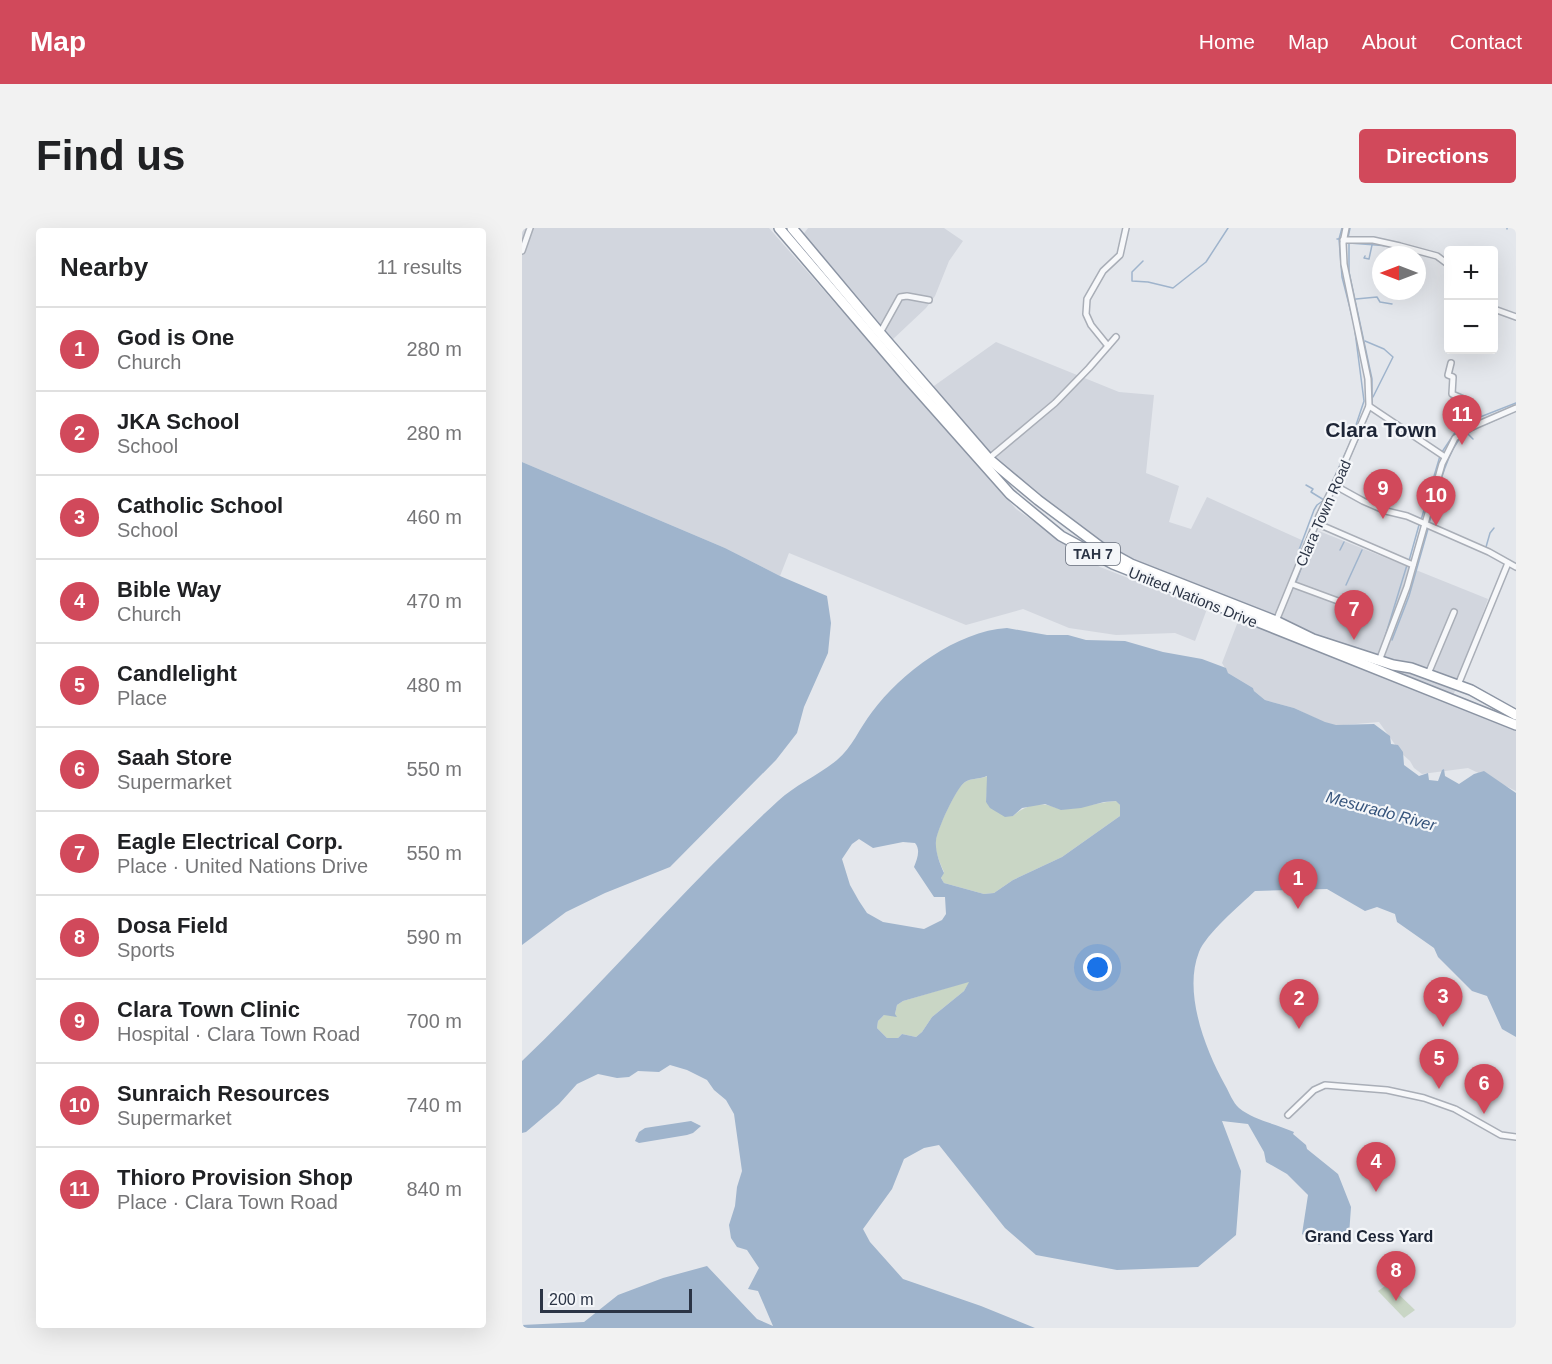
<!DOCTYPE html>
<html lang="en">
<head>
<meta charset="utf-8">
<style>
  body { margin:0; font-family:Arial,sans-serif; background:#f2f2f2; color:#202124 }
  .controls { position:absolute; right:18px; top:18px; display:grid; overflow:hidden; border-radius:6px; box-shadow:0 6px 24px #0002 }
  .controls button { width:54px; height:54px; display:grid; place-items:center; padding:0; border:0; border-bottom:2px solid #e0e0e0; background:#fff; color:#202124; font:30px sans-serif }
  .compass { position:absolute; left:850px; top:18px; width:54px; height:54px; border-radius:50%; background:#fff; box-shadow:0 6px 24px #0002; rotate:270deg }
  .scale { position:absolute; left:18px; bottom:15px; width:152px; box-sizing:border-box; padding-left:6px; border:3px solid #2b3445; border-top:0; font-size:16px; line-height:21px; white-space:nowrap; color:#2b3445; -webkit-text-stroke:4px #f4f6f9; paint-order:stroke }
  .you { position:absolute; left:576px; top:740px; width:21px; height:21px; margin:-15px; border:4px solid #fff; border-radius:50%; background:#1a73e8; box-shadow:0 0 0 9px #1a73e833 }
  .badge { display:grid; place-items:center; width:39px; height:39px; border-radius:50%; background:#d1495b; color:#fff; font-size:20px; font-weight:700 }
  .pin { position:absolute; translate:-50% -50px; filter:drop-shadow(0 2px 3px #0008) }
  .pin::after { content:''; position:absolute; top:32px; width:21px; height:18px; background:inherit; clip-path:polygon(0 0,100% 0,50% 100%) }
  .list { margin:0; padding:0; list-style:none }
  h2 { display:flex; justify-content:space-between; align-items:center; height:78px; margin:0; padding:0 24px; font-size:26px }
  h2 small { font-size:20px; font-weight:400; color:#757577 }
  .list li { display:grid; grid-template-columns:39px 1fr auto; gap:18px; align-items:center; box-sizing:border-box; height:84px; padding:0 24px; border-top:2px solid #e0e0e0 }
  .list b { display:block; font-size:22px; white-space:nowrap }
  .list p { margin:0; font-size:20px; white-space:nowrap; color:#757577 }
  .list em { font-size:20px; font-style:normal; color:#757577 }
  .map { position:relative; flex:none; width:994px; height:1100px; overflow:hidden; border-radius:6px }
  header { display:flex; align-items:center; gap:36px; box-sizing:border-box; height:84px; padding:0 30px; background:#d1495b; color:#fff }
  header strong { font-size:28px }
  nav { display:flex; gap:33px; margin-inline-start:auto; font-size:21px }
  .intro { display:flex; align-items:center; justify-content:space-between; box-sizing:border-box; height:144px; padding:0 36px }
  h1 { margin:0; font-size:42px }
  .button { padding:15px 27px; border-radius:6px; background:#d1495b; color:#fff; font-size:21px; font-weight:700 }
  main { display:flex; gap:36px; padding:0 36px }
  aside { flex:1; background:#fff; border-radius:6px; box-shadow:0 6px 24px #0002 }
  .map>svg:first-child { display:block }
  .built { fill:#d2d6de }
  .green { fill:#c9d6c5 }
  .water { fill:#9fb4cc; fill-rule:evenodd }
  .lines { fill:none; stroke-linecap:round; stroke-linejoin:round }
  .stream { stroke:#9fb4cc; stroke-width:1.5 }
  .minor-casing { stroke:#a9aeb7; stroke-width:8 }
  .trunk-casing { stroke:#8b94a3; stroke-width:12 }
  .minor { stroke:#f7f8fa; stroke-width:5 }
  .trunk { stroke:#fff; stroke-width:9 }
  .labels { text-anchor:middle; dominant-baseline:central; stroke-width:4.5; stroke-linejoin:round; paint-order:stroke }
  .shield { fill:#f4f6f9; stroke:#676e7b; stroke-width:1.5 }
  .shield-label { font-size:14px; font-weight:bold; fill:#2b3445 }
  .street-label { font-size:15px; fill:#2b3445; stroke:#f4f6f9 }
  .water-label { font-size:16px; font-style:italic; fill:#34527a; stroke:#f4f6f9 }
  .neighbourhood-label { font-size:16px; font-weight:bold; fill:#1d2536; stroke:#f4f6f9 }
  .district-label { font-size:21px; font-weight:bold; fill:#1d2536; stroke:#f4f6f9 }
</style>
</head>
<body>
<header>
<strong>Map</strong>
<nav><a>Home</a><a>Map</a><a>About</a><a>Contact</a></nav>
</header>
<div class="intro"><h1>Find us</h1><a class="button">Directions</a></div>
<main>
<aside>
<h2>Nearby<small>11 results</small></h2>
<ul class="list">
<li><span class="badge">1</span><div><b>God is One</b><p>Church</p></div><em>280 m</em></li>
<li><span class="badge">2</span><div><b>JKA School</b><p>School</p></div><em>280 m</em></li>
<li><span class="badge">3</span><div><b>Catholic School</b><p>School</p></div><em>460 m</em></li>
<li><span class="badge">4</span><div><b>Bible Way</b><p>Church</p></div><em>470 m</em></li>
<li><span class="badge">5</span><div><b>Candlelight</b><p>Place</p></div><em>480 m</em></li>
<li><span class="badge">6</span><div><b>Saah Store</b><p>Supermarket</p></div><em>550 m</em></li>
<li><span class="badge">7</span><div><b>Eagle Electrical Corp.</b><p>Place · United Nations Drive</p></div><em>550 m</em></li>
<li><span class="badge">8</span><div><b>Dosa Field</b><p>Sports</p></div><em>590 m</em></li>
<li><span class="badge">9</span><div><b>Clara Town Clinic</b><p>Hospital · Clara Town Road</p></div><em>700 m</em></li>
<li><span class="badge">10</span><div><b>Sunraich Resources</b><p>Supermarket</p></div><em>740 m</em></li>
<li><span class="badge">11</span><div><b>Thioro Provision Shop</b><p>Place · Clara Town Road</p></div><em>840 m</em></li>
</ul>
</aside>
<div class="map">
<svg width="994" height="1100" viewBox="0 0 994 1100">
  <rect width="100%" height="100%" fill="#e4e7ec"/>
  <g class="built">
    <polygon points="0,0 247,0 494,281 578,339 685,381 673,413 653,405 594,407 547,400 501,381 444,397 267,325 258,348 203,320 0,234"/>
    <polygon points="286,0 422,0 441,13 427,33 413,68 404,80 369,113 280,8"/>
    <polygon points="474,114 597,164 632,167 624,245 657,258 647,294 669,301 685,269 784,314 791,316 797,303 966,371 930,471 994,501 994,563 946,540 900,546 892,540 888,533 879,525 857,494 810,498 772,480 743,472 732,463 731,460 706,445 700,435 720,383 593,323 578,320 490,251 409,160"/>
  </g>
  <g class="green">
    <path d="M466,548l-2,26 27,14c9,-8 22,-14 34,-11 7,1 11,5 18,4 18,-1 34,-7 52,-8l3,4v11l-58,41 -49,23 -19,13 -10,1 -40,-11 -3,-5 3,-6c-4,-9 -10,-22 -8,-32 1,-10 20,-53 29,-58 6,-4 15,-3 23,-6z"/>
    <polygon points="448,753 442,763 410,789 400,804 394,809 380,806 376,810 365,810 355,800 356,793 362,787 373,786 375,777 381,773"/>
    <polygon points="866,1056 893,1082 882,1090 856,1063"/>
  </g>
  <g class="water">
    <polygon points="0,234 203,320 258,348 305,368 309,395 306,425 282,479 275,505 254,532 148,639 83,665 44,684 0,717"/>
    <path d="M485,400l40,7h21l18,5 39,1 38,11 39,7 24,9 2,5 25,15 1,3 11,9 29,8 31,14 11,3 38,-1 16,12 1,8 7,1 5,7 1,13 15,11 9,-3 1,7 9,1 4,-11 2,-1 1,7 14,8 15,-10 10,-3 32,22v244l-14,-8 -15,-33 -15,-5 -34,-34 -4,-9 -37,-26 -2,-8 -18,-7 -12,4 -38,-22 -72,2c-15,14 -49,43 -56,61 -16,40 6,97 26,133 4,7 8,18 14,23 15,12 37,16 55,24l-1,2 13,11 1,4 31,25 13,33 -2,28 -16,2 -14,8 -17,-11 6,-39 -21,-21 -21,-12 -2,-10 -16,-28 -26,-3 19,50 -5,64 -38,32 -81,3 -81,-15 -31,-27 -66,-83 -15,3 -20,11 -12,30 -29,40 7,13 33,37 78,27 54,22h-513v-3l62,-3 34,-27 45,-17 44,-12 50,53 16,7 -15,-35 -10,-2 11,-21 -12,-18 -10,-3 -6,-9 -2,-13 6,-19 2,-19 5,-16 -8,-57 -8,-14 -12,-10 -7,-10 -20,-10 -17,-5 -11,7 -21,-1 -9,6 -12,1 -19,-4 -21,10 -18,20 -33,28 -4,1v-72c88,-84 166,-178 256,-260 17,-16 41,-26 59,-41 15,-12 23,-33 35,-48 29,-39 85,-81 135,-84zM465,548l-1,26 4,6 15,9 8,-1 9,-8 23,-4 16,6 20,-2 23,-6 12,-1 4,4v11l-58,41 -49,23 -19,13 -10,1 -40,-11 -3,-5 3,-5c-4,-9 -9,-22 -8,-32 1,-11 20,-53 29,-59 6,-4 15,-3 22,-6zM337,611l14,9 30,-6 12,1c6,7 2,16 -1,24l20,30h11l1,17 -4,6 -18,9 -41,-7 -16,-9 -8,-12 -9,-16 -8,-26 10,-15zM447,754l-5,9 -32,26 -10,15 -6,5 -14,-3 -4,4h-11l-10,-10 1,-7 6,-6 13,2 -2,-3 2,-9 6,-4z"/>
    <polygon points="169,893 179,898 171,905 165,907 117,915 113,913 117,904 123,900"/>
  </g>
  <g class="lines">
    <g class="stream">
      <polyline points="985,0 985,1"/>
      <polyline points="826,10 828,0"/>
      <polyline points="815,11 817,11 820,0"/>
      <polyline points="827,15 827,44 850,151 850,178"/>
      <polyline points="827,15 867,18"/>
      <polyline points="843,28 842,30 847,31 850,17"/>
      <polyline points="621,33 610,44 610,53 626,54 651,60 684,34 706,0"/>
      <polyline points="834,71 855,69 858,74 870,76"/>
      <polyline points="843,113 862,121 871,129 851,169"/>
      <polyline points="953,191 994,175"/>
      <polyline points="843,195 848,183"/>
      <polyline points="964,196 994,183"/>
      <polyline points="945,205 951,211"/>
      <polyline points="920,224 934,203 949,193"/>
      <polyline points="825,236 840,202"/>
      <polyline points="784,257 791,261 789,264 802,272"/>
      <polyline points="899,292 918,228"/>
      <path d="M907,296c7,-25 16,-71 34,-89"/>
      <polyline points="964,319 968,305 972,300"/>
      <polyline points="777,322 792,282 795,277 802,272 828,215 842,173 832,96 820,49 817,11"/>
      <polyline points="818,322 822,314"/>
      <polyline points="887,333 897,297"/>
      <polyline points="774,354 783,330"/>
      <polyline points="824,357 840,322"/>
      <polyline points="863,409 885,337"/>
      <polyline points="870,412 887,368 906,301"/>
    </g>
    <g class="minor-casing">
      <g id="minor">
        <polyline points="821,12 851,12 878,18 915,28 927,37"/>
        <polyline points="0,23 8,0"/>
        <polyline points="972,81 994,89"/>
        <polyline points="358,105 378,69 385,68 407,72"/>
        <polyline points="586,118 569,97 564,86 565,71 581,43 598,27 604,0"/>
        <polyline points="929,135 926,147 931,149 930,166 946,173 951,192 950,199"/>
        <polyline points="847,178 923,229"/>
        <polyline points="465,232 533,175 567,140 594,109"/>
        <polyline points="812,257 841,273 864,283 885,288 967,324 994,339"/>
        <polyline points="794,295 891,337"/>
        <polyline points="770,356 816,373"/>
        <polyline points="754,393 797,288 819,243 847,178 846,151 822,36 821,15 824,0"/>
        <polyline points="857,433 885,359 920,236 933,210 950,199 994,180"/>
        <polyline points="906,446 932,384"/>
        <polyline points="936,457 986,335"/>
        <polyline points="766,887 792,862 803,857 865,862 902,870 933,881 979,907 994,909"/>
      </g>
    </g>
    <g class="trunk-casing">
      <g id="trunk">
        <polyline points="257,0 386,151 488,266 539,308 591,336 994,497"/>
        <polyline points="270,0 358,105 467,231 516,272 580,320 609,336 754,393 791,411 871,437 889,440 949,462 994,487"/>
      </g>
    </g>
    <use href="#minor" class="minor"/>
    <use href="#trunk" class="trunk"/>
  </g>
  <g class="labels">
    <rect class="shield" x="544" y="315" width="54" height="22" rx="4.5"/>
    <g class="shield-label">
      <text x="571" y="326">TAH 7</text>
    </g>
    <g class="street-label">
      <text transform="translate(801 285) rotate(-66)">Clara Town Road</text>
      <text transform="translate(671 369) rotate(22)">United Nations Drive</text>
    </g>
    <g class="water-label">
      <text transform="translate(859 583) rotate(15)">Mesurado River</text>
    </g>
    <g class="neighbourhood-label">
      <text x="847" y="1008">Grand Cess Yard</text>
    </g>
    <g class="district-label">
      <text x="859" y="201">Clara Town</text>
    </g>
  </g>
</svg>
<div class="controls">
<button>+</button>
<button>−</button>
</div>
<svg class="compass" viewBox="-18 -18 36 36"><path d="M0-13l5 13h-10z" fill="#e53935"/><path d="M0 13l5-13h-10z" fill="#757577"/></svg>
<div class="scale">200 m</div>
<div class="you"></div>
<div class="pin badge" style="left:776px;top:681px">1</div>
<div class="pin badge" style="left:777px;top:801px">2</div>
<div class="pin badge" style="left:921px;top:799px">3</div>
<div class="pin badge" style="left:854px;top:964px">4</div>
<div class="pin badge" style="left:917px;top:861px">5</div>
<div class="pin badge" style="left:962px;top:886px">6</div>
<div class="pin badge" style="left:832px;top:412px">7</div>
<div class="pin badge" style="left:874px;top:1073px">8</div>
<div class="pin badge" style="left:861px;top:291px">9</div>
<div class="pin badge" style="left:914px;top:298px">10</div>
<div class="pin badge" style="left:940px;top:217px">11</div>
</div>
</main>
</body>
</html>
